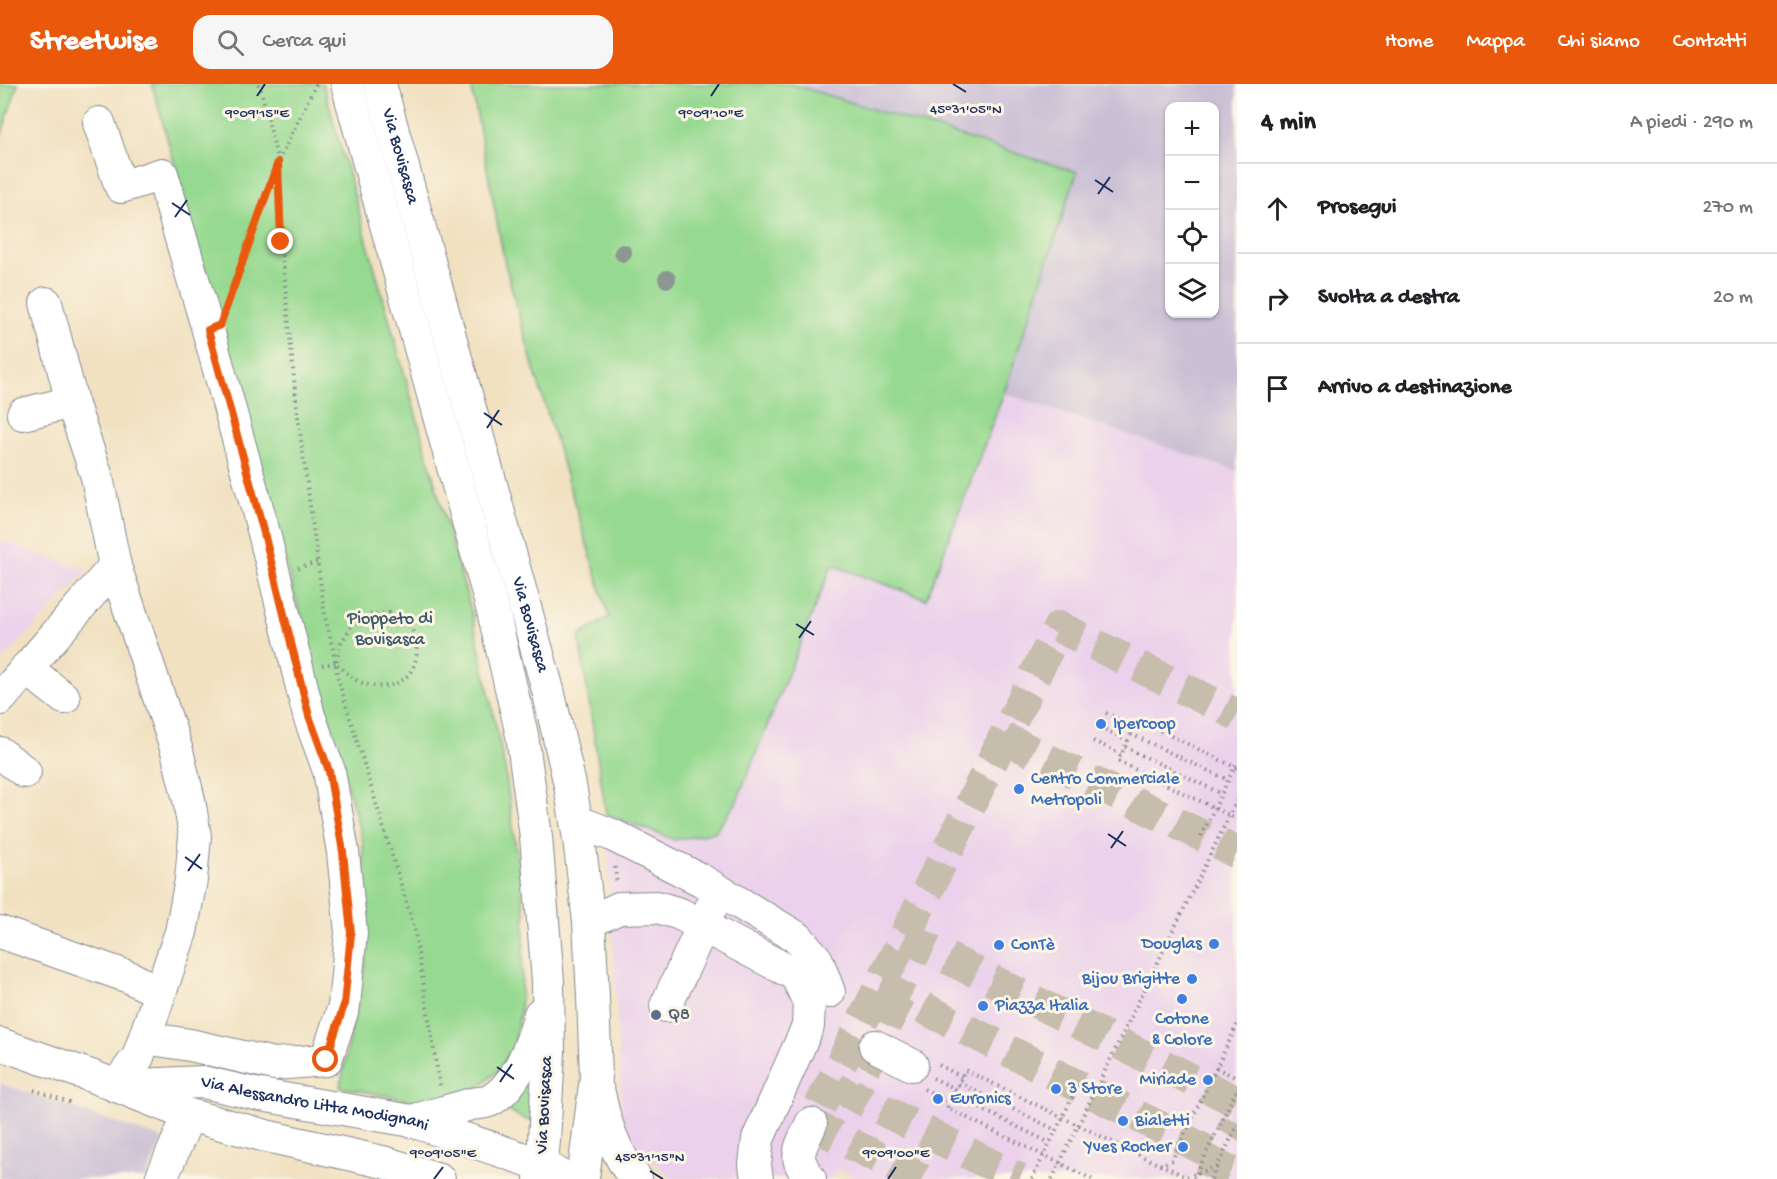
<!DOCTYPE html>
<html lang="it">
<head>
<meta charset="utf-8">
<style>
  body { margin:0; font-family:"Gochi Hand",sans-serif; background:#f6f6f6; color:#202124 }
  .controls { position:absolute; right:18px; top:18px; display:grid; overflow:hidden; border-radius:12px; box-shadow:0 2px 4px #0004 }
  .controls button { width:54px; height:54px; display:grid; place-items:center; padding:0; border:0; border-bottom:2px solid #e0e0e0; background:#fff; color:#202124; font:30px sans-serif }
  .stop { position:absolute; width:18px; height:18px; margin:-14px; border:4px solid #ea580c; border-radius:50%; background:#fff }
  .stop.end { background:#ea580c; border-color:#fff; box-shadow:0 2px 6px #0008 }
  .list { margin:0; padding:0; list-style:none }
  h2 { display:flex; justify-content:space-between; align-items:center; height:78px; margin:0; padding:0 24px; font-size:26px }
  h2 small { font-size:20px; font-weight:400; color:#757577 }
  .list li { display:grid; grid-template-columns:39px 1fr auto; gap:18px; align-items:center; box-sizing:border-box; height:90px; padding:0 24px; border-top:2px solid #e0e0e0 }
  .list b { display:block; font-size:22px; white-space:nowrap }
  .list em { font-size:20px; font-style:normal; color:#757577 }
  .icon { flex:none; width:33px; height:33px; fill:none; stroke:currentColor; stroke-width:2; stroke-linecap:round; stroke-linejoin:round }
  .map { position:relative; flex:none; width:1237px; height:1095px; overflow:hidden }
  header { display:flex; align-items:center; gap:36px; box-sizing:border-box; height:84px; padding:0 30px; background:#ea580c; color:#fff }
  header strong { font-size:28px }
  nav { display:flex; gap:33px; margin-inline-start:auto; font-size:21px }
  .search { width:420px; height:54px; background:#f6f6f6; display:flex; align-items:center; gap:15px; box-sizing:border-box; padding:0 21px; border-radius:18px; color:#757577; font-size:22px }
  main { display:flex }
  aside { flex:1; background:#fff }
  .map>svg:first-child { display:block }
  .built { fill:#ebd1eb }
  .industrial { fill:#cbbfd5; fill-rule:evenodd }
  .green { fill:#96d990; stroke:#588477; stroke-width:1.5 }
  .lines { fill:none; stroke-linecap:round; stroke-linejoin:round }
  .minor-tunnel { stroke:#c6bdad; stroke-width:32; stroke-dasharray:32 16; stroke-linecap:butt }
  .minor-casing { stroke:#868890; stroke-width:34 }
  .path { stroke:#868890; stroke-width:4; stroke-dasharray:1.5 4.5; stroke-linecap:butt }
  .minor { stroke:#fff; stroke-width:32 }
  .tree { fill:#8c9791 }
  .route { stroke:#ea580c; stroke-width:8 }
  .ticks { fill:none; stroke:#1b2f5e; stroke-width:2 }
  .shop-dot { fill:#3f7fe0; stroke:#fcf5e5; stroke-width:2 }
  .service-dot { fill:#5c6f8a; stroke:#fcf5e5; stroke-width:2 }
  .labels { text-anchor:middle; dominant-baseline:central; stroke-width:6; stroke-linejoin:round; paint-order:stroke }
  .street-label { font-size:18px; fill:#1b2f5e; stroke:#fcf5e5 }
  .park-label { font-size:18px; fill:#3a5a6a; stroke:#fcf5e5 }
  .shop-label { font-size:18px; fill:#366cbe; stroke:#fcf5e5; text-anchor:start }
  .service-label { font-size:18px; fill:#4e5e75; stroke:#fcf5e5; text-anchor:start }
  .ticks-label { font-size:15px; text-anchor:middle; fill:#1b2f5e; stroke:#fcf5e5; stroke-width:6; stroke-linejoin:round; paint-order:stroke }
</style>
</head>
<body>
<header>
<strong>Streetwise</strong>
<div class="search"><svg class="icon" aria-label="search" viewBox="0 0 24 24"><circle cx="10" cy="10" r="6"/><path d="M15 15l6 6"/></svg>Cerca qui</div>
<nav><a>Home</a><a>Mappa</a><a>Chi siamo</a><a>Contatti</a></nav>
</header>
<main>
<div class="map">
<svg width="1237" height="1095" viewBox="0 0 1237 1095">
  <rect width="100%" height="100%" fill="#fcf5e5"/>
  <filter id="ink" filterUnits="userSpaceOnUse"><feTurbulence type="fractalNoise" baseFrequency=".0167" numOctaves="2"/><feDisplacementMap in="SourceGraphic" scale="12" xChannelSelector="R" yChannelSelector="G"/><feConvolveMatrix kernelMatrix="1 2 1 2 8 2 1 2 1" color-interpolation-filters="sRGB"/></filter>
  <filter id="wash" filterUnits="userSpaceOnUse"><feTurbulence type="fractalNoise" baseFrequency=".008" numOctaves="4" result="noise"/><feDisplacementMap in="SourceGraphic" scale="24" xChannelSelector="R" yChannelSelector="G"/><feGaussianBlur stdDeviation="1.35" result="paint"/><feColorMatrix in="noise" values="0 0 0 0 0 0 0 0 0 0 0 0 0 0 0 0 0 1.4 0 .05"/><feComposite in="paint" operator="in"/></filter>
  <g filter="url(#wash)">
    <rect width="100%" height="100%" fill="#f1e1c1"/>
    <g class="built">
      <polygon points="1004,309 1237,387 1237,1095 857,1095 837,1085 832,1095 674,1095 654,1079 623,1050 606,730 674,756 715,748 736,719 832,481 926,515"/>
      <polygon points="0,456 88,486 0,579"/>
    </g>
    <g class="industrial">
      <path d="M791,0h446v387l-233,-78 72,-221zM1170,22h44v208h-44z"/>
      <polygon points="0,999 163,1055 145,1095 0,1095"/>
    </g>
    <g class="green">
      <polygon points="0,0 18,0 0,55"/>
      <polygon points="152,0 323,0 473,534 505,685 525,831 520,929 514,961 498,987 475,1006 426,1019 340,1003 366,877 363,758 220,241"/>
      <polygon points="471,0 791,0 1077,88 1004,309 926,515 832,481 736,719 715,748 675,756 606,730 579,552 609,533 534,285 505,180"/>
      <polygon points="533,987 529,1037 498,1022"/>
    </g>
  </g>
  <g filter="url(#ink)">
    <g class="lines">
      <g class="minor-tunnel">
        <polyline points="1004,654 1237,769"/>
        <polyline points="905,853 1237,1018"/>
        <polyline points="880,902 1219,1073"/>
        <polyline points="900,912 851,1010 1019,1095"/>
        <polyline points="922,1095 811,1040 1059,543 1237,631"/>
        <polyline points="1209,1095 1237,1038"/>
      </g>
      <g class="minor-casing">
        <g id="minor">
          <polyline points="347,0 494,531 522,651 536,753 548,897 549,968 544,1057 540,1095"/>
          <path id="s1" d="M380,0l168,606 22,95 9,54 10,83 4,75 3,80 -13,102"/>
          <polyline points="99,39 121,103 162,90 208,246 264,449 309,632 329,687 343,768 351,849 344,922 326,976 274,980 190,961 145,954"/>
          <polyline points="46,219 72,318 97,393 115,482 177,667 189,716 195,752 191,796 181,848 138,973 116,1002"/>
          <polyline points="23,330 72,318"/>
          <polyline points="26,584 64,614"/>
          <polyline points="0,615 115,482"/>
          <polyline points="0,669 25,688"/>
          <polyline points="576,737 612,751 701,796 798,854 817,876 829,908"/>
          <polyline points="589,838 619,824 657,823 680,830 796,891 809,918 808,942 758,1055 755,1081 757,1095"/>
          <polyline points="0,848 129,893 159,908"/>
          <polyline points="666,922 711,824"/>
          <polyline points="0,960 94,993 189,1031 266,1052 383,1078 439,1095"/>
          <polyline points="875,962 912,981"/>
          <path id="s2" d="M116,1002l87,-4 52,12 157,27 130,44 16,9"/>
          <path d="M599,1009c6,31 16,61 37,86"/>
          <path d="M412,1037c20,-6 39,-11 59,-17 6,-1 13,-1 18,-3 28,-14 44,-59 51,-87"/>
          <polyline points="161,1095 189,1031"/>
          <path d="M810,1095c-4,-5 -8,-12 -10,-17 -4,-12 7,-27 11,-38"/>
        </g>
      </g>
      <g class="path">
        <polyline points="258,0 261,6 278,78 281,158 297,326 325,532 333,565 338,595 414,843 440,1003"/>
        <polyline points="228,218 278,78 316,0"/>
        <polyline points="298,484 318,478"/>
        <path d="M389,529c5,3 12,6 17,9 6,5 9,13 10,20 6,37 -27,54 -58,39 -9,-5 -15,-11 -22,-18l5,-20 10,-16 16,-12z"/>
        <polyline points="322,581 336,579"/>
        <polyline points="1106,629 1134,643"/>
        <polyline points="1100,643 1128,657"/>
        <polyline points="1131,650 1228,696"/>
        <polyline points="1093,657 1121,670"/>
        <polyline points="1125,663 1222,710"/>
        <polyline points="1237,684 1138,636 1118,677 1237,735"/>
        <polyline points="1201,752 1237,678"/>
        <polyline points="615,783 617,800"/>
        <polyline points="939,981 962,993"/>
        <polyline points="1216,984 1237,994"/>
        <polyline points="933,994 956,1005"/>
        <polyline points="959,999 1056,1046"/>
        <polyline points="924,1005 950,1018"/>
        <polyline points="34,1006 72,1019"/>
        <polyline points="953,1011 1050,1059"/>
        <polyline points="1160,1080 1186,1093 1217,1083"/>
        <polyline points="1032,1095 1078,1002"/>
        <polyline points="1052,1095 1237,716"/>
        <polyline points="1092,1095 947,1024 965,986 1160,1081 1172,1076 1237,941"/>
        <polyline points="1194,1095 1237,1005"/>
        <polyline points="1211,1095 1237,1042"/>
      </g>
      <use href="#minor" class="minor"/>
    </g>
    <g class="tree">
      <circle cx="623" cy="169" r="9"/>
      <circle cx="667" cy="195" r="9"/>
    </g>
  </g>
  <g class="lines" filter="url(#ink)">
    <polyline class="route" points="281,158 278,78 220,241 208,246 264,449 309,632 329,687 343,768 351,849 344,921 326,976"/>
  </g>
  <path class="ticks" d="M953,0l13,8M257,12l8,-12M711,12l8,-12M1095,96l18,12M1098,110l12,-17M172,119l18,12M175,133l12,-17M484,329l18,12M487,344l12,-18M796,540l18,11M799,554l12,-17M1108,750l18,12M1111,764l12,-17M185,773l17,12M188,787l12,-17M497,983l17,12M500,998l12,-18M650,1087l13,8M434,1095l9,-12M888,1095l8,-12"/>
  <g class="shop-dot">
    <circle cx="1101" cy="640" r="6"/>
    <circle cx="1019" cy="705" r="6"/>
    <circle cx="1214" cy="860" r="6"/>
    <circle cx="999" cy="861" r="6"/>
    <circle cx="1192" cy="895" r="6"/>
    <circle cx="1182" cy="915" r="6"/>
    <circle cx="983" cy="922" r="6"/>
    <circle cx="1208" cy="996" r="6"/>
    <circle cx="1056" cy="1005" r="6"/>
    <circle cx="938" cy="1015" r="6"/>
    <circle cx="1123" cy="1037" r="6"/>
    <circle cx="1183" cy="1063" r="6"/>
  </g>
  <circle class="service-dot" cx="656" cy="931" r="6"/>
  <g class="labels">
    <g class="street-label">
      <text stroke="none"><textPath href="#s1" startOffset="75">Via Bovisasca</textPath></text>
      <text stroke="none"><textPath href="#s1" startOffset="561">Via Bovisasca</textPath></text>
      <text transform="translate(545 1021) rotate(-87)">Via Bovisasca</text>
      <text stroke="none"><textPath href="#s2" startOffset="201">Via Alessandro Litta Modignani</textPath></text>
    </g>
    <g class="park-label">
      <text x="390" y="535">Pioppeto di<tspan x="390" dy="21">Bovisasca</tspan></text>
    </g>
    <g class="shop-label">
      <text x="1113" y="640">Ipercoop</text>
      <text x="1031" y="695">Centro Commerciale<tspan x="1031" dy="21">Metropoli</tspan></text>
      <text x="1202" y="860" text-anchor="end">Douglas</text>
      <text x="1011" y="861">ConTè</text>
      <text x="1180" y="895" text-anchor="end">Bijou Brigitte</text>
      <text x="995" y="922">Piazza Italia</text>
      <text x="1182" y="935" text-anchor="middle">Cotone<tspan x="1182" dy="21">&amp; Colore</tspan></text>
      <text x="1196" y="996" text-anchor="end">Miriade</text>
      <text x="1068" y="1005">3 Store</text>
      <text x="950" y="1015">Euronics</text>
      <text x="1135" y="1037">Bialetti</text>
      <text x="1171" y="1063" text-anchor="end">Yves Rocher</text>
    </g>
    <g class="service-label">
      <text x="668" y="931">Q8</text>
    </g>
  </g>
  <g class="ticks-label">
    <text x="966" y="29">45°31'05"N</text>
    <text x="257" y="33">9°09'15"E</text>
    <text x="711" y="33">9°09'10"E</text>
    <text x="443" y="1073">9°09'05"E</text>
    <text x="896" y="1073">9°09'00"E</text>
    <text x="650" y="1077">45°31'15"N</text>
  </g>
</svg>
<div class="controls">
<button>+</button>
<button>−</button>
<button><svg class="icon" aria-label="locate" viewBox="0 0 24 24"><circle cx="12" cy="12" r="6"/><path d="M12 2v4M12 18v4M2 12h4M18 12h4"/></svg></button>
<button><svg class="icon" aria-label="layers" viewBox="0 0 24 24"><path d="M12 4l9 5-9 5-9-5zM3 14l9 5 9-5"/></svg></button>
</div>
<div class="stop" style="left:326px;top:976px"></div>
<div class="stop end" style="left:281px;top:158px"></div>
</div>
<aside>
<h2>4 min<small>A piedi · 290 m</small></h2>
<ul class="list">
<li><svg class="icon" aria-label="ahead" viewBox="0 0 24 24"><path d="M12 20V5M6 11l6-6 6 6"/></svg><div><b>Prosegui</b></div><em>270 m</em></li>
<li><svg class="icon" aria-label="right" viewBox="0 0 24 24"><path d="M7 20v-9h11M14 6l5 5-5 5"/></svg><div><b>Svolta a destra</b></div><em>20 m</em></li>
<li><svg class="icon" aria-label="arrive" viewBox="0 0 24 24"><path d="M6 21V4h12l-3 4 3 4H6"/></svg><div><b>Arrivo a destinazione</b></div></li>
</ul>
</aside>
</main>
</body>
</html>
